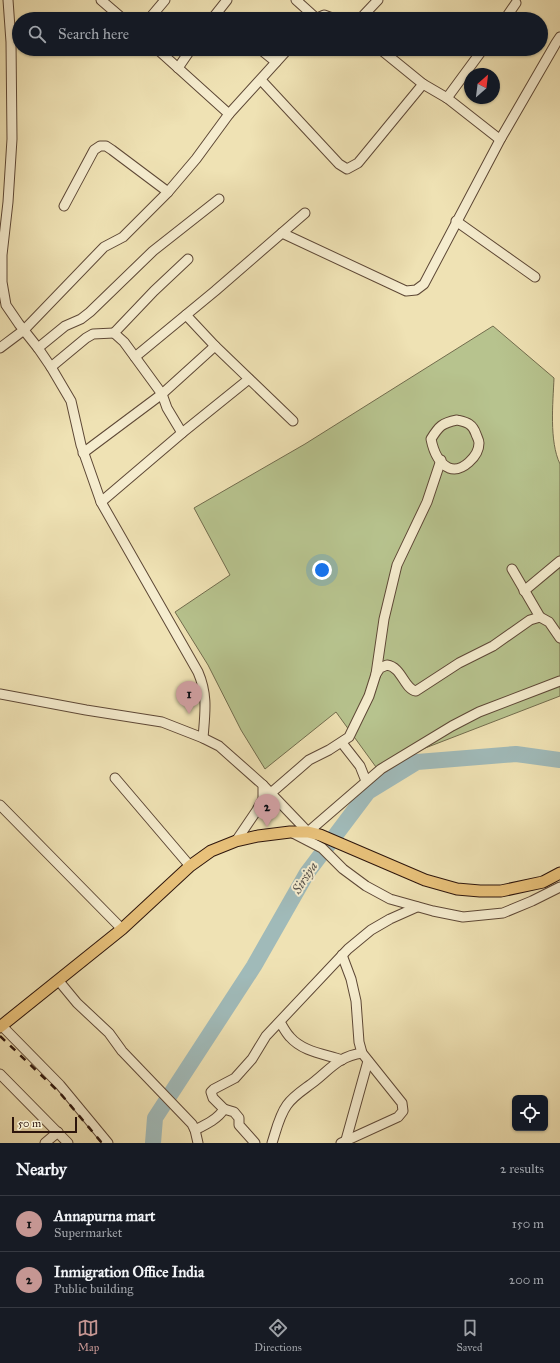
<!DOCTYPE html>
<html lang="en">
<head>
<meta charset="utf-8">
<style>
  body { margin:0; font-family:"IM FELL Great Primer",serif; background:#242831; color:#f1f3f6 }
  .controls { position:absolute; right:12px; bottom:12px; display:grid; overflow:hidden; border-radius:6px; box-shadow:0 1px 3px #0004 }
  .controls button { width:36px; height:36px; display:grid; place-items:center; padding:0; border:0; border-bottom:1px solid #363941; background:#171b24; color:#f1f3f6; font:20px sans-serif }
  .compass { position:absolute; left:464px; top:68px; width:36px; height:36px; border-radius:50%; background:#171b24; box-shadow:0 1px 3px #0004; rotate:28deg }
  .scale { position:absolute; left:12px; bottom:10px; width:65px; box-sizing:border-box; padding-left:4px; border:2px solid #2d150c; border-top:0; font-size:11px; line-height:14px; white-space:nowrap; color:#2d150c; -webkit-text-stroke:3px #f5ecce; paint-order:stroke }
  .you { position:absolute; left:322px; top:570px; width:14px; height:14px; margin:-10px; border:3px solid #fff; border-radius:50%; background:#1a73e8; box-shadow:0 0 0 6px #1a73e833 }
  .badge { display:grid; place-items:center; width:26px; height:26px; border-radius:50%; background:#c59692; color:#111; font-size:13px; font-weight:700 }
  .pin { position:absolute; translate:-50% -33px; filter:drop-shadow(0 1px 2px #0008) }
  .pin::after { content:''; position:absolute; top:21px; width:14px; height:12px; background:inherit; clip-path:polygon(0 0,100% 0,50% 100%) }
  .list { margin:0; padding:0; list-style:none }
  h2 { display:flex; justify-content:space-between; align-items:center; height:52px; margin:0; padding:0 16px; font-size:17px }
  h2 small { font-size:13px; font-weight:400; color:#9ea1a6 }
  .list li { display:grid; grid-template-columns:26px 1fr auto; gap:12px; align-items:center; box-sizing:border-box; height:56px; padding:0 16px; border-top:1px solid #363941 }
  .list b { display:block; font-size:15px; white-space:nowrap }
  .list p { margin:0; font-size:13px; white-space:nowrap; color:#9ea1a6 }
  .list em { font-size:13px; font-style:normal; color:#9ea1a6 }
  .icon { flex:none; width:22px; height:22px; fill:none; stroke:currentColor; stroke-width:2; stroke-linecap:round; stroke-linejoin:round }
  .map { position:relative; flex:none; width:560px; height:1143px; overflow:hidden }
  .search { position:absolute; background:#171b24; box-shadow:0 1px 3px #0004; left:12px; right:12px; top:12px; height:44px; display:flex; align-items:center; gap:10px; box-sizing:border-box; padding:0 14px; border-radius:22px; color:#9ea1a6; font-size:15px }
  .sheet { height:164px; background:#171b24 }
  nav { display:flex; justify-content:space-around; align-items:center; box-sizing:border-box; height:56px; border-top:1px solid #363941; background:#171b24; font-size:11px; color:#9ea1a6 }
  nav a { display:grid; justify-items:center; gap:2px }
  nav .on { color:#c59692 }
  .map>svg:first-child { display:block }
  .green { fill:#b7c38e; stroke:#726c4d }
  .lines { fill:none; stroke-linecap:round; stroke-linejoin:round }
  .river { stroke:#a0bab9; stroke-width:16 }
  .minor-casing { stroke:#5e4836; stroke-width:11 }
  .major-casing { stroke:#2d150c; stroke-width:13 }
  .minor { stroke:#f5ecce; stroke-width:9 }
  .major { stroke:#e8c17a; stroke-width:11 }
  .rail { stroke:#2d150c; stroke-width:2.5; stroke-dasharray:7 7; stroke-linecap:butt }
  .labels { text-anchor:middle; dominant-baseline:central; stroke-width:4; stroke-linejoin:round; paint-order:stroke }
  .water-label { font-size:13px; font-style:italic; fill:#554f49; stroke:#f5ecce }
</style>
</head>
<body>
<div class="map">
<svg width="560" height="1143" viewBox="0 0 560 1143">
  <rect width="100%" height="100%" fill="#efe2b4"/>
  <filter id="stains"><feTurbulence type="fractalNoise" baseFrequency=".005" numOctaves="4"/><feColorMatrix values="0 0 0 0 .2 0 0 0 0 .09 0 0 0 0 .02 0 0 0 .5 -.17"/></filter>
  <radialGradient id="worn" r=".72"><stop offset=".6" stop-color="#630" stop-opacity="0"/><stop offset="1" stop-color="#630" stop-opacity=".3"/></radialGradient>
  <path class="green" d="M493,326l61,52c-1,25 -5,63 6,86v232l-184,71 -40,-55 -71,57 -24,-39 -33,-65 -33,-53 55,-37 -36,-67 111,-64z"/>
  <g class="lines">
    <polyline class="river" points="153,1143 155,1118 254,966 307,873 368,792 417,762 516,754 560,760"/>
    <g class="minor-casing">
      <g id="minor">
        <path d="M8,0l3,42 1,97 -4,63 -6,53v27l4,23 13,19 19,24 13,19 20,34 10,44 20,57 97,170c10,23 7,41 5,66"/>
        <polyline points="101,0 123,19"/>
        <polyline points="296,0 316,18"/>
        <polyline points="149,19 165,0"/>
        <polyline points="212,19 227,0"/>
        <polyline points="315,19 324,15 335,19"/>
        <polyline points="360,19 378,0"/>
        <polyline points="505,19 516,3"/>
        <polyline points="157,49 229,114"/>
        <polyline points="260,49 276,62"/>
        <polyline points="380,49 423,84 447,98 498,138 501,138 556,43 560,37"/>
        <polyline points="178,68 191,49"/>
        <polyline points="261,80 339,164 347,169 358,163 423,84"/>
        <polyline points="447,98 483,49"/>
        <polyline points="64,206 94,150 100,146 106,146 112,150 168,192"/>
        <polyline points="456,221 535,277"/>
        <polyline points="282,233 406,291 416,290 424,284 501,138"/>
        <polyline points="186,315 215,346"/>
        <polyline points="0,348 24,330 104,247 123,237 168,192 196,159 229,114 288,49"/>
        <polyline points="38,348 65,326 81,319 90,312 153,251 219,199"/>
        <polyline points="135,357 215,291 305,213"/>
        <polyline points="51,367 86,338 93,334 114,333"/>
        <path d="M457,420c4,1 9,2 12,4 3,2 6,7 7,10 1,3 3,6 3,9 0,13 -17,30 -30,25 -11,-5 -16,-19 -18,-29 8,-13 11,-16 26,-19z"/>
        <polyline points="182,433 167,408 162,394 124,342 114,333 154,291 188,259"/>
        <polyline points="83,453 162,394 215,346 293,421"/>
        <polyline points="101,502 182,433 249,379"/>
        <polyline points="512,569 540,617"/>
        <polyline points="524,591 560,561"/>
        <polyline points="376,674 384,619 397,565 427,502 441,460"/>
        <polyline points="0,694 86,710 162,722 203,738 219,746 263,785 263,799 257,810 236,841"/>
        <polyline points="342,743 360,766 366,781"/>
        <polyline points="115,778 190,866"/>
        <polyline points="263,785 308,832 381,769 452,726 479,712 560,681"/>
        <path d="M271,793l38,-33 20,-10 20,-13 20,-41 7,-22 4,-6 7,-3c15,2 17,24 29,26l43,-28 34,-17 37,-26 10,-3 9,5 11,16"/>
        <polyline points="0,805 122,929"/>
        <polyline points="291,832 322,848 343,869 366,886 390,899 433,911 463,917 503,913 532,901 560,887"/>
        <polyline points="58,980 77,1003 109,1033 122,1051 192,1124 195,1130 198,1143"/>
        <path d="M280,1022c3,5 6,11 10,15 13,15 35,17 52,23"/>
        <polyline points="2,1026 60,1085 108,1143"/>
        <polyline points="0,1074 68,1143"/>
        <polyline points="224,1109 213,1098 211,1092 214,1089 235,1078 252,1059 266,1036 348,949 371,930 390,919 417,907"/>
        <path d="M195,1130c10,-5 23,-11 29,-21l10,3 5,6v7l16,18"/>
        <polyline points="346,1140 368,1061"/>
        <polyline points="45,1143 58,1132"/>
        <path d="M272,1143c4,-12 7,-27 15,-38 7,-10 18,-16 28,-24 16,-13 25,-25 47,-28"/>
        <polyline points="341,1143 398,1117 403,1111 402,1103 362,1053 359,1042 356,1001 351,979 342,955"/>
      </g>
    </g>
    <g class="major-casing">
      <polyline id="major" points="0,1027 122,929 190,866 211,851 236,841 258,836 290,832 308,832 320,835 425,880 457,889 480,891 501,891 543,882 560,873"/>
    </g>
    <use href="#minor" class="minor"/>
    <use href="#major" class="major"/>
    <polyline class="rail" points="0,1036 60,1093 102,1143"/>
  </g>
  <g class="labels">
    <g class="water-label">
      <text transform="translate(305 878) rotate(-57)">Sirsiya</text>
    </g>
  </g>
  <rect width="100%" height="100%" filter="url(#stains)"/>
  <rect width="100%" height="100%" fill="url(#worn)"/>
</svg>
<div class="controls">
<button><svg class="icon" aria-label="locate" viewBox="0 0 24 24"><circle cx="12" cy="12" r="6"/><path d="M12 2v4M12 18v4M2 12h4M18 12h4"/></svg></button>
</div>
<svg class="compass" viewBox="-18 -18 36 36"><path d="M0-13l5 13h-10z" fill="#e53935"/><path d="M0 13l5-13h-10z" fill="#9ea1a6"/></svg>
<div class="scale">50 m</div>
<div class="you"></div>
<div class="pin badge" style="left:189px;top:714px">1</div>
<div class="pin badge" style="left:267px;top:827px">2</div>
<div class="search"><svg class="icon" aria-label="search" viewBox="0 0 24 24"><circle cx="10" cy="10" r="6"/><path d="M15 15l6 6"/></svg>Search here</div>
</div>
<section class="sheet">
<h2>Nearby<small>2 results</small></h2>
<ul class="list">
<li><span class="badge">1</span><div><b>Annapurna mart</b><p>Supermarket</p></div><em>150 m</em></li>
<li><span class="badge">2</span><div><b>Inmigration Office India</b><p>Public building</p></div><em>200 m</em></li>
</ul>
</section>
<nav>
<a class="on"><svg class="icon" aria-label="map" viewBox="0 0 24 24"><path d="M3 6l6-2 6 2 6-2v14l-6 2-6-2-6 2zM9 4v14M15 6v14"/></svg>Map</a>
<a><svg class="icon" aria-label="directions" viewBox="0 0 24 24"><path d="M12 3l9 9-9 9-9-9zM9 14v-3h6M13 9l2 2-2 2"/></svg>Directions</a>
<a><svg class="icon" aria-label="saved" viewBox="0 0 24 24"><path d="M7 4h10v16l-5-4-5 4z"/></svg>Saved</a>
</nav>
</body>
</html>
